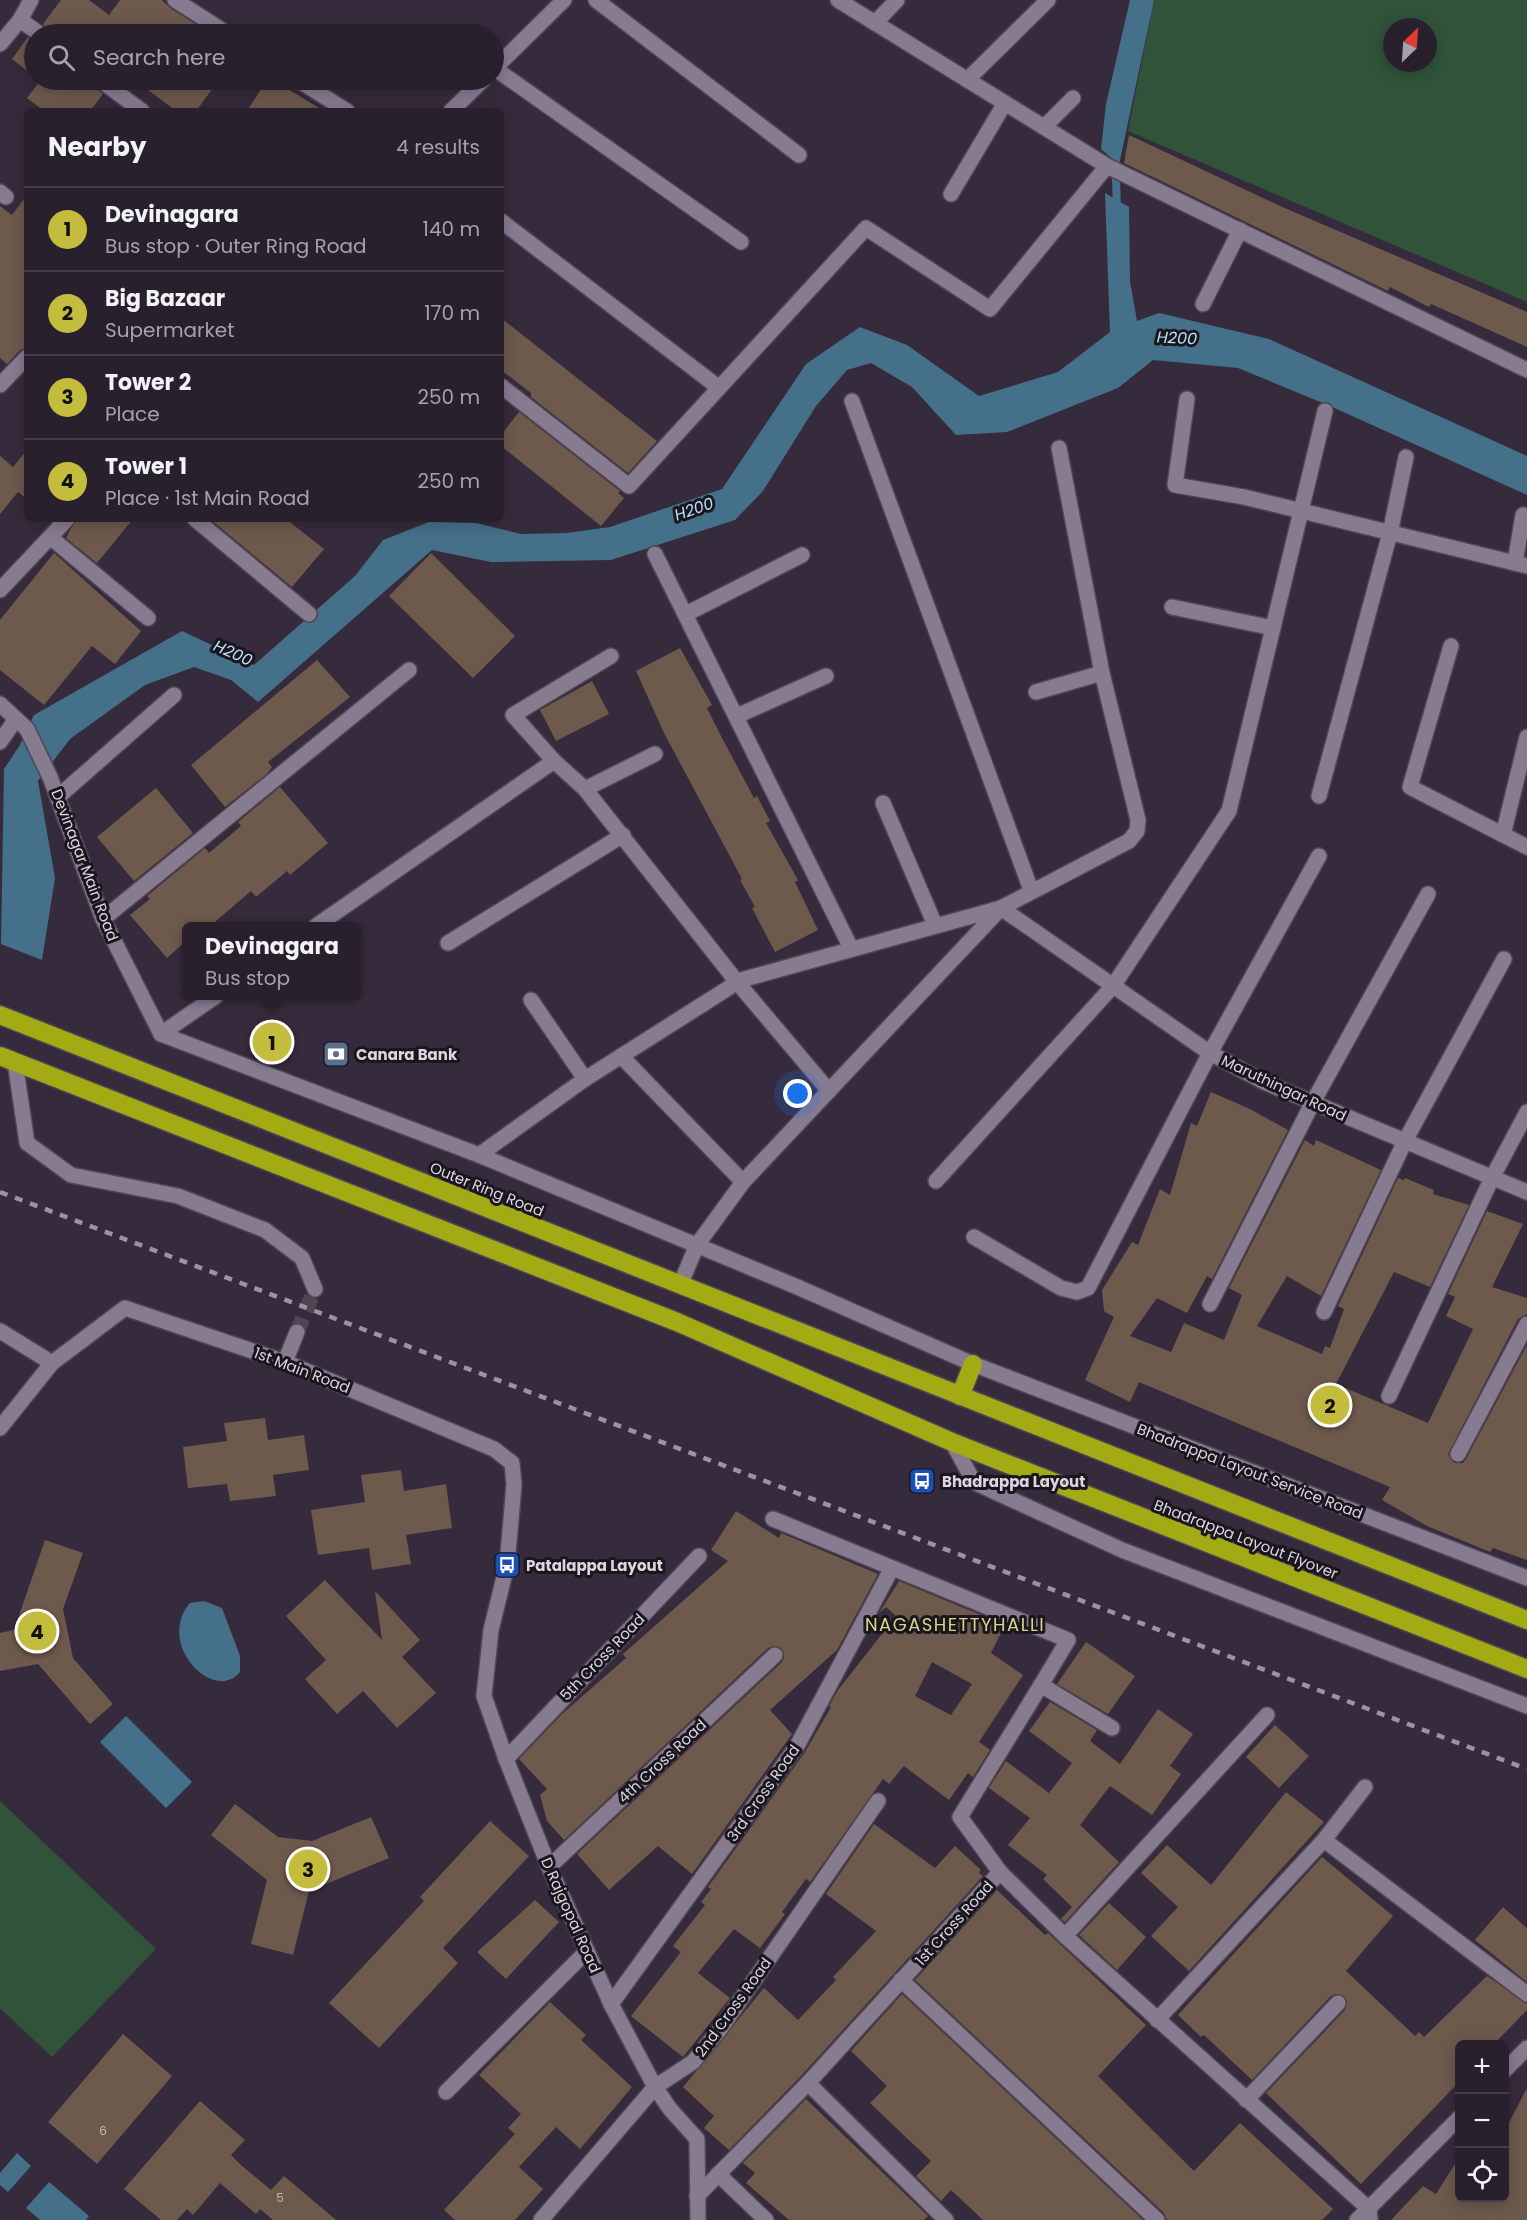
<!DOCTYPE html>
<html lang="en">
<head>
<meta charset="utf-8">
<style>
  body { margin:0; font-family:Poppins,sans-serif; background:#302835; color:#f1f3f6 }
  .controls { position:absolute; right:18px; bottom:18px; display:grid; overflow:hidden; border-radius:9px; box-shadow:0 3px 15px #0003 }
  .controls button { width:54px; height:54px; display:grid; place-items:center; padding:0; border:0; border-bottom:2px solid #443e49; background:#28202d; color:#f1f3f6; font:30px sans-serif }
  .compass { position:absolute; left:1383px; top:18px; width:54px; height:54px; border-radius:50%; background:#28202d; box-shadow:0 3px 15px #0003; rotate:25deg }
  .you { position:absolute; left:798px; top:1094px; width:21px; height:21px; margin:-15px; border:4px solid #fff; border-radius:50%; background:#1a73e8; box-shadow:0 0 0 9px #1a73e833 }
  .badge { display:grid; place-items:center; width:39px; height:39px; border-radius:50%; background:#c4bc3d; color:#111; font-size:20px; font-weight:700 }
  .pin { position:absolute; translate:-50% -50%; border:3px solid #fff; box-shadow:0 2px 6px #0006 }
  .popup { position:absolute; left:182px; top:922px; width:180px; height:78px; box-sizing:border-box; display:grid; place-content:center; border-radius:9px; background:#28202d; filter:drop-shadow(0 2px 4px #0005); font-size:20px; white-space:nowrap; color:#a5a3aa }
  .popup b { font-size:22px; color:#f1f3f6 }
  .popup::after { content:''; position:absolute; left:50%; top:100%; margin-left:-12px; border:12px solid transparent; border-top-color:#28202d }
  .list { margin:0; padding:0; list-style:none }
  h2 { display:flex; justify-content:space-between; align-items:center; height:78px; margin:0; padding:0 24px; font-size:26px }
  h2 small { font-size:20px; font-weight:400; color:#a5a3aa }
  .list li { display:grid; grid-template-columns:39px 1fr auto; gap:18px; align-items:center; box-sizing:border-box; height:84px; padding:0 24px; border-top:2px solid #443e49 }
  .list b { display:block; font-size:22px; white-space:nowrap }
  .list p { margin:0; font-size:20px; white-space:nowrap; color:#a5a3aa }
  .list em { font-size:20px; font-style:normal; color:#a5a3aa }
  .icon { flex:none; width:33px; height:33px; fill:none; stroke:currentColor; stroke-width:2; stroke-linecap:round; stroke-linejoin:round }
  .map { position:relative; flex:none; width:1527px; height:2220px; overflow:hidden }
  .search { position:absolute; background:#28202d; box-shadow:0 3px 15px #0003; left:24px; top:24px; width:480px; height:66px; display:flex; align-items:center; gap:15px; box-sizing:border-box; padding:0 21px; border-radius:33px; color:#a5a3aa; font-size:22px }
  .panel { position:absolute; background:#28202d; box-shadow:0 3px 15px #0003; left:24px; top:108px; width:480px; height:414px; border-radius:9px }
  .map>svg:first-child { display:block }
  .green { fill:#30533a; fill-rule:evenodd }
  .water { fill:#447089 }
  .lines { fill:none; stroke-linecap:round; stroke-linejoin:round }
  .stream { stroke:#447089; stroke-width:8 }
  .building { fill:#6e594d; fill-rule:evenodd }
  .minor-tunnel { stroke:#4f4555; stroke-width:15; stroke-dasharray:15 8; stroke-linecap:butt }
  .minor-casing { stroke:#4f4654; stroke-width:18 }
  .highway-casing { stroke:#4f4654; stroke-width:21 }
  .minor { stroke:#877b90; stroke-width:15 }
  .highway { stroke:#a2ab13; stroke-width:18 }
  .rail { stroke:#9c93a1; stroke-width:4.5; stroke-dasharray:8 8; stroke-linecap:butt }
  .labels { text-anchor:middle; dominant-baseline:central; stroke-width:6; stroke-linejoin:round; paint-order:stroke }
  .number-label { font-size:12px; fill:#c1b7bc }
  .street-label { font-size:15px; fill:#ddd6e1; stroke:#1a161e }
  .poi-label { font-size:15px; font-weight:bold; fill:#ddd6e1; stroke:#1a161e; text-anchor:start }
  .water-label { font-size:16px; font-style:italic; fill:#b8e2fb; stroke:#1a161e }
  .quarter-label { font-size:18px; letter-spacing:1.5px; fill:#d9d586; stroke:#1a161e }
</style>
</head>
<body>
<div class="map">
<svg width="1527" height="2220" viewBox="0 0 1527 2220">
  <rect width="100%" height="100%" fill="#362b3c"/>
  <g class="green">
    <path d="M1154,0h373v302l-399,-171zM1392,27h36v36h-36z"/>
    <polygon points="0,1801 156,1949 52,2057 0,2008"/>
  </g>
  <g class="water">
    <polygon points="1130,0 1154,0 1119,165 1101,149 1106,104"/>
    <polygon points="1105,193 1129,207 1130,281 1137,321 1159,313 1269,339 1527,456 1527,495 1330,406 1238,368 1153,360 1118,388 1007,432 956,435 912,387 871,363 847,370 816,406 763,491 735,520 611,560 491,562 432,550 258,702 231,680 194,667 145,685 70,739 38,781 55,878 42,960 1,944 4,769 20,745 34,715 182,631 254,665 355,576 383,540 429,522 476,523 521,534 567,533 610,527 722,489 806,364 860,327 907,345 979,396 1058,372 1110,332"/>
    <path d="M204,1601l18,7 18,48v16c-26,32 -85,-28 -50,-69z"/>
    <polygon points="126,1716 192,1782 166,1808 100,1742"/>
    <polygon points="17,2153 31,2166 8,2192 0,2185 0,2173"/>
    <polygon points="49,2182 89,2216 86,2220 40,2220 26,2208"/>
  </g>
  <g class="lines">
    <polyline class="stream" points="1115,151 1117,208"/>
  </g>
  <g class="building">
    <polygon points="61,0 89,0 109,15 120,0 162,0 170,8 211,34 50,34 43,24"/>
    <polygon points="28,37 34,42 34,76 12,59"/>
    <polygon points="41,80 90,80 94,87 103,94 90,111 44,111 27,98"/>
    <polygon points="135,80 202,80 213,88 196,111 176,111"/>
    <polygon points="267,80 273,80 324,111 247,111"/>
    <polygon points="1129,135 1280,206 1527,312 1527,347 1431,304 1429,307 1390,287 1388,291 1124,163"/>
    <polygon points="27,195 27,348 20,350 7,364 0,358 0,206 12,215"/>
    <polygon points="501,318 657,441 628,473 531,397 531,393 501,370"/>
    <polygon points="519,412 620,491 618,493 624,498 601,526 501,446 501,435"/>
    <polygon points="27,450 27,499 18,492 0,514 0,456 13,467"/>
    <polygon points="76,519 133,519 97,563 66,538"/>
    <polygon points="210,519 286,519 324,549 292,587"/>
    <polygon points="54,553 141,631 115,664 92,646 44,705 0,670 0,620"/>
    <polygon points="431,553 515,636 473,678 389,596"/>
    <polygon points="680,648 712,705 707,708 721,736 754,798 757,796 770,821 766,823 798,880 795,882 818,930 775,952 752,908 755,907 740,880 742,879 664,733 636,671"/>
    <polygon points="317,660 350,697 268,762 272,767 268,773 225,807 191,765"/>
    <polygon points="592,681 609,714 556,741 540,710"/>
    <polygon points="280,787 328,843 290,875 287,871 256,897 251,891 209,927 186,927 186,941 167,958 130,915 150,899 147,896 205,848 209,853 241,826 238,822"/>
    <polygon points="156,788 193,833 134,881 97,837"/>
    <polygon points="1211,1092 1250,1109 1288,1130 1212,1279 1207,1276 1187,1313 1157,1298 1130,1336 1171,1352 1184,1323 1224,1340 1242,1295 1229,1288 1305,1140 1314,1146 1316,1140 1381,1170 1321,1296 1287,1276 1257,1326 1322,1354 1325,1346 1330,1348 1344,1309 1338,1306 1398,1178 1404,1180 1405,1178 1434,1190 1433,1194 1469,1205 1430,1287 1394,1272 1336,1384 1428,1423 1473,1329 1446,1316 1455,1297 1448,1294 1487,1211 1523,1224 1492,1287 1527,1298 1527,1314 1518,1319 1448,1454 1454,1463 1463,1463 1466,1459 1527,1345 1527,1560 1493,1548 1490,1552 1427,1526 1382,1500 1390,1487 1139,1382 1130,1402 1085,1380 1114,1317 1104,1311 1102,1290 1132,1242 1138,1245 1160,1189 1170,1195 1191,1123 1197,1126"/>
    <polygon points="265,1418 268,1440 304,1435 309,1470 273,1475 276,1496 230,1501 227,1484 188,1488 183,1447 227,1441 224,1423"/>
    <polygon points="401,1470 404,1491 446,1484 452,1528 406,1535 411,1564 372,1570 369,1548 318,1555 311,1510 365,1502 361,1475"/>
    <polygon points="736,1511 779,1538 781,1533 878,1574 837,1650 770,1710 792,1734 692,1874 658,1846 609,1890 577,1854 782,1662 784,1657 782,1649 777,1646 768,1648 564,1840 547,1821 540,1795 547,1789 519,1759 562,1714 626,1658 623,1654 728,1561 711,1550"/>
    <polygon points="45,1540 83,1553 63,1609 73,1658 113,1704 90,1724 38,1664 0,1671 0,1633 14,1630"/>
    <polygon points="325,1580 382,1640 375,1591 420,1640 402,1657 436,1693 397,1728 363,1691 337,1714 305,1679 326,1660 286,1616"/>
    <path d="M899,1581l106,44 -14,28 32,22 -44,67 11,8 -17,27 -5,-4 -19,27 -45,-34 -15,18 -6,-5 -73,103 -4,-3 -24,33 3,2 -25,34 -26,-19 -36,44 32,25 -47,59 -52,-41 50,-64 -8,-6 32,-41 -4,-3 10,-13 -3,-2 97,-135 26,-45 -2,-1 9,-16 58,-74 -10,-9 -7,6zM932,1662l40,22 -21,31 -36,-19z"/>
    <polygon points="1086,1642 1135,1676 1108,1714 1057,1684"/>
    <polygon points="1050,1702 1097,1730 1090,1741 1120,1764 1158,1709 1193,1734 1170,1766 1181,1774 1152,1815 1110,1786 1080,1825 1119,1862 1065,1922 1061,1919 1072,1907 1043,1879 1047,1875 1008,1845 1030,1818 989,1788 1006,1761 1049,1793 1072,1763 1029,1731"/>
    <polygon points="1275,1725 1309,1756 1279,1788 1246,1757"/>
    <polygon points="1286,1792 1324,1822 1189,1971 1151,1936 1178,1907 1141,1873 1167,1845 1211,1885"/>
    <polygon points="235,1804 278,1837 312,1841 371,1817 389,1858 309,1891 293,1955 251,1944 267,1880 211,1835"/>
    <polygon points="490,1821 529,1856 443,1948 458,1963 379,2048 329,2003 424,1901 420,1897"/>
    <polygon points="874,1824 935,1868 955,1846 981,1870 979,1873 983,1876 801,2076 729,2150 704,2128 714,2116 683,2087 764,1988 798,2020 836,1980 833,1977 876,1931 826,1894"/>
    <polygon points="1322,1857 1393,1916 1346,1971 1415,2036 1419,2032 1424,2037 1487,1976 1527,2004 1527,2010 1494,2044 1460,2044 1460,2081 1361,2184 1266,2093 1345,2010 1347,2001 1344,1996 1336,1994 1331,1996 1252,2080 1204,2035 1201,2037 1178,2015"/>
    <polygon points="997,1890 1045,1935 1048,1933 1146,2025 1098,2076 1194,2171 1240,2123 1333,2209 1322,2220 1167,2220 1164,2213 915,1980"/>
    <polygon points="535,1900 559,1922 506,1979 477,1952"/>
    <polygon points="1109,1903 1146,1937 1117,1970 1079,1935"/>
    <polygon points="1503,1907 1527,1928 1527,1982 1475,1940"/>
    <polygon points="902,1994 1143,2220 983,2220 951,2190 941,2201 916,2176 931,2161 870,2103 887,2086 851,2051"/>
    <polygon points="550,2002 586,2035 581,2040 632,2087 580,2149 556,2127 519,2167 543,2189 515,2220 455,2220 444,2210 515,2134 508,2128 521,2114 479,2075"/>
    <polygon points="123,2034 172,2076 97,2164 48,2122"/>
    <polygon points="1527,2088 1527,2220 1391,2220 1423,2186 1436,2194 1460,2156 1460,2198 1504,2198 1504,2132"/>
    <polygon points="806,2099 928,2216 924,2220 789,2220 746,2183 755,2173 743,2163"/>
    <polygon points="200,2101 245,2140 231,2155 241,2165 271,2190 284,2176 336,2220 273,2220 260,2209 256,2214 220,2183 193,2215 187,2209 177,2220 161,2220 124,2189"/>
  </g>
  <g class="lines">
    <polyline class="minor-tunnel" points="297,1332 315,1289"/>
    <g class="minor-casing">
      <g id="minor">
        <polyline points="175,0 228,34"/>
        <polyline points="596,0 799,155"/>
        <polyline points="838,0 1107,166 1527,370"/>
        <polyline points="20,20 40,34"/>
        <polyline points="875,23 897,0"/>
        <polyline points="0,44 20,20 31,0"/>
        <polyline points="494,68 741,242"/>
        <polyline points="494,69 564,0"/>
        <polyline points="100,80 142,111"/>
        <polyline points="298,80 347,111"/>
        <polyline points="967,80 1048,0"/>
        <polyline points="451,111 483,80"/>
        <polyline points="1044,127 1073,98"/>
        <polyline points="0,192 6,197"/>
        <polyline points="951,194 1005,103"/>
        <polyline points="501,221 718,387"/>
        <polyline points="1203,304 1240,230"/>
        <polyline points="0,385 27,357"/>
        <polyline points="501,386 629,486 866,228 990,309 1107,166"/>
        <polyline points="1187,399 1175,485 1244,497 1527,566"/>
        <polyline points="852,401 1031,890"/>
        <polyline points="195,519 309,614"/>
        <polyline points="50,537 148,618"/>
        <polyline points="655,554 851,948"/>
        <polyline points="1515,563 1523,515"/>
        <polyline points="0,590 67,519"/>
        <polyline points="1172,607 1273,628"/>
        <polyline points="686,614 802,555"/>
        <polyline points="1451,646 1410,787 1527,847"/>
        <polyline points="611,656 513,715 554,761 585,789 737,982 829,1091"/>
        <polyline points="1036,692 1102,673"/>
        <polyline points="0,704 27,729 50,777 103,919 161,1034"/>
        <polyline points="737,716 826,676"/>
        <polyline points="0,742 16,719"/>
        <polyline points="585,789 655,754"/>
        <polyline points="59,796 174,695"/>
        <polyline points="1319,796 1390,533 1406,457"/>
        <polyline points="883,803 935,925"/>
        <polyline points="1503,835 1527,737"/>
        <polyline points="103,919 409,670"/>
        <polyline points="316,926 554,761"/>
        <polyline points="448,943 623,835"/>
        <polyline points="531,1000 585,1079"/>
        <polyline points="161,1034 479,1155 795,1286 973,1364 1527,1578"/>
        <polyline points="161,1034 216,996"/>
        <polyline points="621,1056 743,1182"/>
        <polyline points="15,1062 27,1143 71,1175 178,1196 265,1230 302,1258 315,1289"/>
        <polyline points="479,1155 585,1079 741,980 1001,908 1129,841 1137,831 1138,820 1102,673 1059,448"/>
        <polyline points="936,1181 1113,986 1229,811 1325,411"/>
        <polyline points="974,1237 1061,1288 1077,1292 1088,1288 1210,1053 1319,856"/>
        <polyline points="680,1285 697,1245 743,1182 1001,908 1210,1053 1264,1082 1527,1192"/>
        <polyline points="1210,1304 1313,1102 1428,894"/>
        <polyline points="1324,1312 1405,1141 1504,959"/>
        <polyline points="0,1331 52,1363"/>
        <polyline points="285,1362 297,1332"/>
        <polyline points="1389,1396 1492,1178 1527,1112"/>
        <polyline points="0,1428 52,1363 125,1308 285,1362 494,1449 512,1463 514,1485 507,1565 491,1630 484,1696 506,1759 549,1867 611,2004 655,2087 670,2109 697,2139 698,2220"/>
        <polyline points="952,1442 974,1482 993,1491 1122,1550 1527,1706"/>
        <polyline points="1458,1454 1527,1324"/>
        <polyline points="773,1519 1068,1640 1041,1685"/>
        <polyline points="506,1759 699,1556"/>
        <polyline points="1324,1840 1527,1994"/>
        <polyline points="549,1867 775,1655"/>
        <polyline points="1000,1872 1065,1936 1369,2209 1370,2220"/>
        <polyline points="1065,1936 1267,1715"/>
        <polyline points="901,1980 1157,2220"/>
        <polyline points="611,2004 797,1746 892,1568"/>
        <polyline points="1157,2020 1324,1840 1365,1787"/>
        <polyline points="1504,2071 1527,2048"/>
        <polyline points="808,2083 946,2220"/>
        <polyline points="446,2092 587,1951"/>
        <polyline points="1246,2100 1338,2003"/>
        <polyline points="718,2174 766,2220"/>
        <polyline points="697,2196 808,2083 1000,1872 960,1817 1041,1685 1112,1728"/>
        <polyline points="541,2220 655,2087 693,2062 721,2028 878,1801"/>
        <polyline points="1357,2220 1460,2117"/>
      </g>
    </g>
    <g class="highway-casing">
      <g id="highway">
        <polyline points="0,1015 1527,1620"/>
        <polyline points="0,1056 677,1322 952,1442 1527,1669"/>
        <polyline points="960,1396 973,1364"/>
      </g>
    </g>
    <use href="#minor" class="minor"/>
    <use href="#highway" class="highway"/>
    <polyline class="rail" points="0,1192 1527,1769"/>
  </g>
  <defs>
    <g id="bank-square" transform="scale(1.35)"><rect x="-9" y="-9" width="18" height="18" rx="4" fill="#5c6f8a" stroke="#1a161e"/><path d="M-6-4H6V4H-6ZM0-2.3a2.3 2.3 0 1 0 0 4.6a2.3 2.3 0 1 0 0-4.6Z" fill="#fff"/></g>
    <g id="bus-square" transform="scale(1.35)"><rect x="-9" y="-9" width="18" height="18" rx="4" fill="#1a4fb4" stroke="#1a161e"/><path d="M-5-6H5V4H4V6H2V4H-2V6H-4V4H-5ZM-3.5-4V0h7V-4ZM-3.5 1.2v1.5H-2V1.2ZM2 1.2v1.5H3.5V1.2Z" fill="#fff"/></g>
  </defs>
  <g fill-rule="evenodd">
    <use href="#bank-square" x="336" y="1054"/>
    <use href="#bus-square" x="922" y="1481"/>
    <use href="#bus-square" x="507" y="1565"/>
  </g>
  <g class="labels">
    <g class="number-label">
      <text x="103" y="2130">6</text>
      <text x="280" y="2197">5</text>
    </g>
    <g class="street-label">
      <text transform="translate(85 865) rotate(69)">Devinagar Main Road</text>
      <text transform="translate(1284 1088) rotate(25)">Maruthingar Road</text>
      <text transform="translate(487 1189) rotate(22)">Outer Ring Road</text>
      <text transform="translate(302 1370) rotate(21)">1st Main Road</text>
      <text transform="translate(1250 1471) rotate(21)">Bhadrappa Layout Service Road</text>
      <text transform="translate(1246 1539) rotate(21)">Bhadrappa Layout Flyover</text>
      <text transform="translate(602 1657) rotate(-46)">5th Cross Road</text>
      <text transform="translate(662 1761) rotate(-43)">4th Cross Road</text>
      <text transform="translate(763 1793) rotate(-55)">3rd Cross Road</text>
      <text transform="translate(571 1915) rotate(66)">D Rajgopal Road</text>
      <text transform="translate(954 1923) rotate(-48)">1st Cross Road</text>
      <text transform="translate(733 2007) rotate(-54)">2nd Cross Road</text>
    </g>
    <g class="poi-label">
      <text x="356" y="1054">Canara Bank</text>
      <text x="942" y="1481">Bhadrappa Layout</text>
      <text x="526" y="1565">Patalappa Layout</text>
    </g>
    <g class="water-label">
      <text transform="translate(1177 338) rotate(3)">H200</text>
      <text transform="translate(694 509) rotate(-19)">H200</text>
      <text transform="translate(233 653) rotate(24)">H200</text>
    </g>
    <g class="quarter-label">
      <text x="955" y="1624">NAGASHETTYHALLI</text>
    </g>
  </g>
</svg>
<div class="controls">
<button>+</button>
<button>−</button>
<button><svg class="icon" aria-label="locate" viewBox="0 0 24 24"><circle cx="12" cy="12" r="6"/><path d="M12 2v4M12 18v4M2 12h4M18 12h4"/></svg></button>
</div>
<svg class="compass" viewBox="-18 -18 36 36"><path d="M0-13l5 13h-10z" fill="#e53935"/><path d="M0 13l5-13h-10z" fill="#a5a3aa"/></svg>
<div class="you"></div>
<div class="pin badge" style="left:272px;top:1042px">1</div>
<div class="popup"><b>Devinagara</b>Bus stop</div>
<div class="pin badge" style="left:1330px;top:1405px">2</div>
<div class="pin badge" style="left:308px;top:1869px">3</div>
<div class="pin badge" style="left:37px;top:1631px">4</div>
<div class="search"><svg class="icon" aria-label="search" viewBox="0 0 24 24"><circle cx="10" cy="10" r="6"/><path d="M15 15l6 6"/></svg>Search here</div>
<section class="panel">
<h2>Nearby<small>4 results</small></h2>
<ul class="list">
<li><span class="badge">1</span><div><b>Devinagara</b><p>Bus stop · Outer Ring Road</p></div><em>140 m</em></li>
<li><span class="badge">2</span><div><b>Big Bazaar</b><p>Supermarket</p></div><em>170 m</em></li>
<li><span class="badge">3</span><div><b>Tower 2</b><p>Place</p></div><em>250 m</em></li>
<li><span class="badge">4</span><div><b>Tower 1</b><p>Place · 1st Main Road</p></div><em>250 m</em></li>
</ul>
</section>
</div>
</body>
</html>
